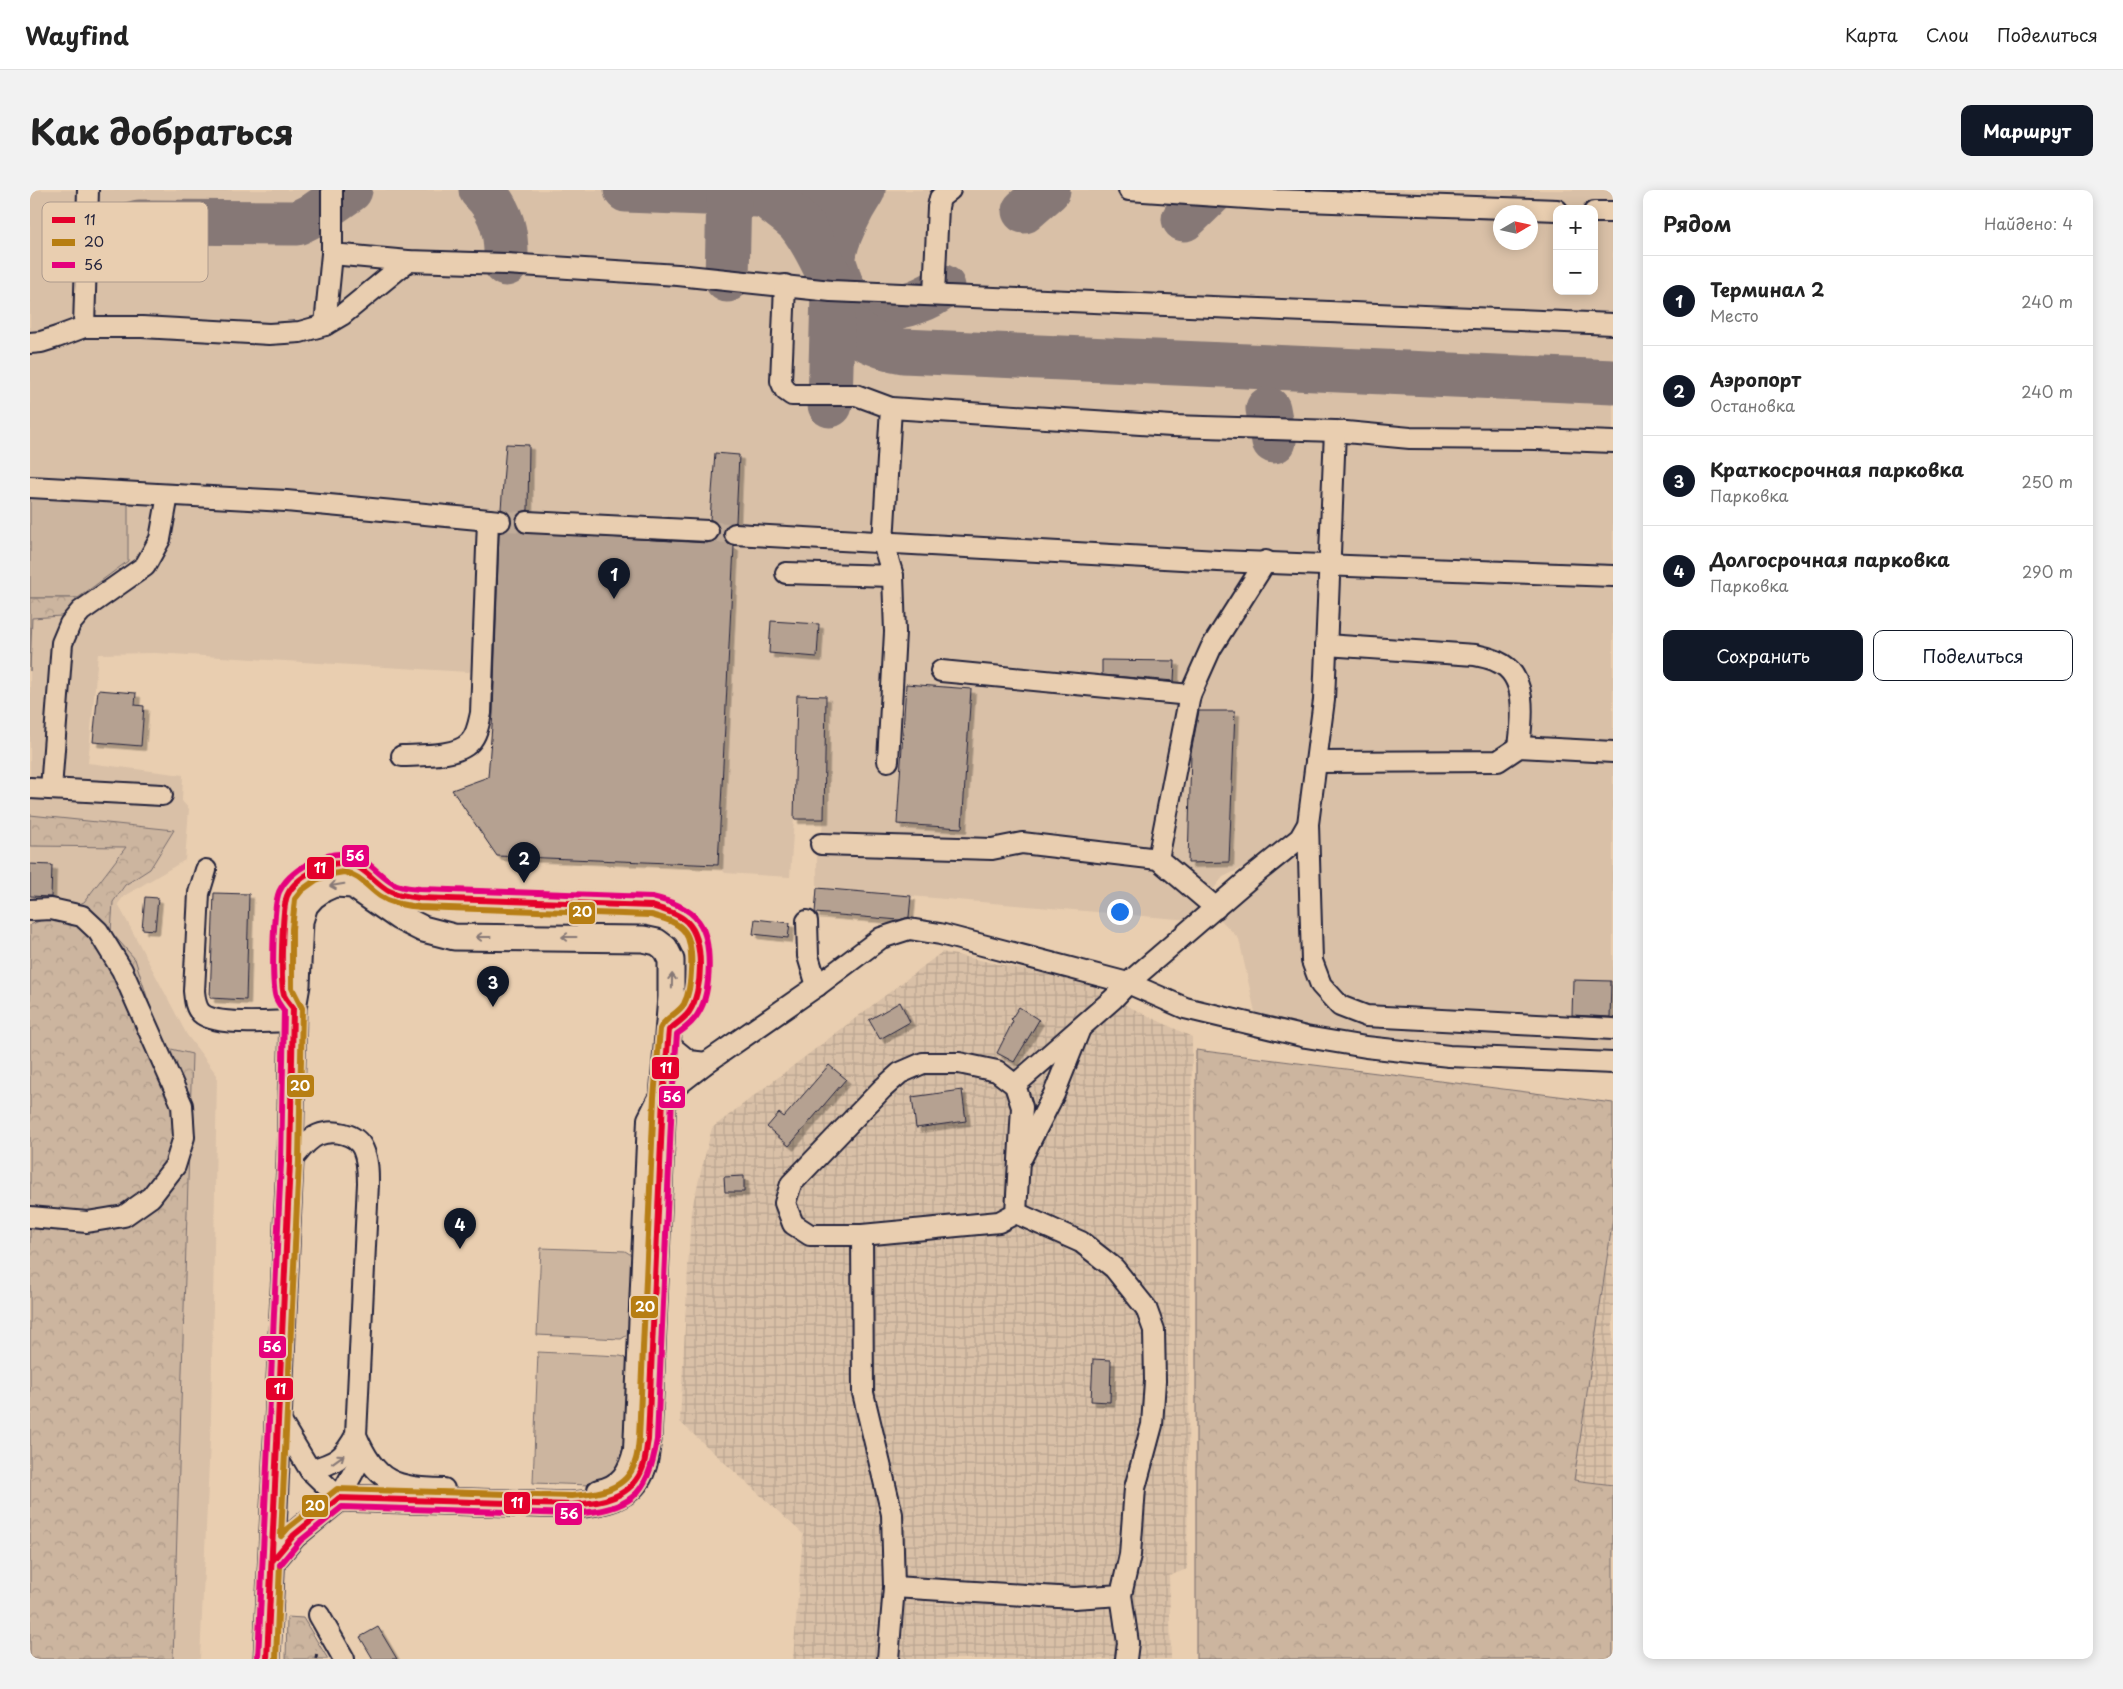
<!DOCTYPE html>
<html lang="ru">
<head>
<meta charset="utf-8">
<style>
  body { margin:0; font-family:"Playpen Sans",sans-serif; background:#f2f2f2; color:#222 }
  .controls { position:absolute; right:15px; top:15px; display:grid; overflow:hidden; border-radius:10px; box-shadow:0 2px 12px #0003 }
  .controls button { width:45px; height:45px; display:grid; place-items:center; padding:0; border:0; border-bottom:1px solid #e0e0e0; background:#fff; color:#222; font:25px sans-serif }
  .compass { position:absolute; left:1463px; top:15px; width:45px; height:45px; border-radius:50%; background:#fff; box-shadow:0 2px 12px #0003; rotate:81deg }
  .you { position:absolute; left:1089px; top:721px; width:18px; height:18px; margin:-12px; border:4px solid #fff; border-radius:50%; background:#1a73e8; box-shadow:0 0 0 8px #1a73e833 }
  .badge { display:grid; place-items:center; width:32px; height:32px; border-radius:50%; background:#111827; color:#fff; font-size:16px; font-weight:700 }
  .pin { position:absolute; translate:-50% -41px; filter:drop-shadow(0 1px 2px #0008) }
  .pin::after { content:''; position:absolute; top:26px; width:18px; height:15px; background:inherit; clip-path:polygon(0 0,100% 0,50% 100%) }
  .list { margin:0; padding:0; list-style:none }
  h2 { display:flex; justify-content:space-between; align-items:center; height:65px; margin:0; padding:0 20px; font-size:21px }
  h2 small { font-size:16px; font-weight:400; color:#767676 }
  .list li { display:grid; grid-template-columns:32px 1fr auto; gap:15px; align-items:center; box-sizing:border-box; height:90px; padding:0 20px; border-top:1px solid #e0e0e0 }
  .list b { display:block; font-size:19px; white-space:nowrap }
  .list p { margin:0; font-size:16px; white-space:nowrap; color:#767676 }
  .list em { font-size:16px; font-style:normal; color:#767676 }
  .actions { display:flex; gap:10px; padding:15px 20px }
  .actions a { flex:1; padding:11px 0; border:1px solid #111827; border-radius:10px; text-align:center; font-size:18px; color:#111827 }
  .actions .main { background:#111827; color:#fff }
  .map { position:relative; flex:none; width:1583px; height:1469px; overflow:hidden; border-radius:10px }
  header { display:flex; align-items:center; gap:30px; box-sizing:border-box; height:70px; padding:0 25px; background:#fff; border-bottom:1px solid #e0e0e0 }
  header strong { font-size:24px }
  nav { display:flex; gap:28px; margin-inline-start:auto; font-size:18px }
  .intro { display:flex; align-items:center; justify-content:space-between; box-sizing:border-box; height:120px; padding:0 30px }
  h1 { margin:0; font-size:35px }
  .button { padding:12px 22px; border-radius:10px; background:#111827; color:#fff; font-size:18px; font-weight:700 }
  main { display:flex; gap:30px; padding:0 30px }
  aside { flex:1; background:#fff; border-radius:10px; box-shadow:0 2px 12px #0003 }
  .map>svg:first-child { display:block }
  .built { fill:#d9c0a7; fill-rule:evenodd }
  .industrial { fill:url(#industrial-grid) }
  .grass { fill:#ccb59f; stroke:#776c6d }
  .forest { fill:url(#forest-crowns); stroke:#776c6d }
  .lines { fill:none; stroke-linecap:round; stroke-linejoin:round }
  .taxiway { stroke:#867876; stroke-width:45 }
  .building { fill:#b5a191; stroke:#22223b; filter:url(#shadow) }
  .minor-tunnel { stroke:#c1ac99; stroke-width:20; stroke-dasharray:20 10; stroke-linecap:butt }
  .minor-casing { stroke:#22223b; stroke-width:24 }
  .major-casing { stroke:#22223b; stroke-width:29 }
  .path { stroke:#22223b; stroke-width:3; stroke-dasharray:5 4; stroke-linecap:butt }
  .minor { stroke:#e9ceb0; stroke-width:20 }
  .major { stroke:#e9ceb0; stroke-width:25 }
  .bus-1-casing { stroke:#e9ceb0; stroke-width:10 }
  .bus-2-casing { stroke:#e9ceb0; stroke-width:10 }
  .bus-3-casing { stroke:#e9ceb0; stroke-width:10 }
  .bus-1 { stroke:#e4002b; stroke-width:6 }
  .bus-2 { stroke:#b77e12; stroke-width:6 }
  .bus-3 { stroke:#e5007d; stroke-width:6 }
  .oneway { stroke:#867876 }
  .key { fill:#e9ceb0; stroke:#ad9a8d; stroke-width:1 }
  .key-label { font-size:14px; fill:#22223b }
  .line-badge { stroke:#e9ceb0; stroke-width:2 }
  .badge-label { font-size:14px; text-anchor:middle; font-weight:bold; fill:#fff }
</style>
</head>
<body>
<header>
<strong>Wayfind</strong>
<nav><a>Карта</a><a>Слои</a><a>Поделиться</a></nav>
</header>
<div class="intro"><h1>Как добраться</h1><a class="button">Маршрут</a></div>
<main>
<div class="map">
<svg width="1583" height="1469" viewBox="0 0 1583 1469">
  <defs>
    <pattern id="industrial-grid" width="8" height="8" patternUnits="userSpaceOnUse" patternTransform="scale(1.25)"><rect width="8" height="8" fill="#d9c0a7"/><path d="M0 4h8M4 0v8" fill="none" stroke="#baa591"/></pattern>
    <pattern id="forest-crowns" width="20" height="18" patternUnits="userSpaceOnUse" patternTransform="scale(1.25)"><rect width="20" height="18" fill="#ccb59f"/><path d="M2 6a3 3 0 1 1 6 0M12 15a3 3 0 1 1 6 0" fill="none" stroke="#af9b8a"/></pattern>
    <filter id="shadow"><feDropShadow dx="4.5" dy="4.5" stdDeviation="0" flood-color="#0004"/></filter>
  </defs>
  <rect width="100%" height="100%" fill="#e9ceb0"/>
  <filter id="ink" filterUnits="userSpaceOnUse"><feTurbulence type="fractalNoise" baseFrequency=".02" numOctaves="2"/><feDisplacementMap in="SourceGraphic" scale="10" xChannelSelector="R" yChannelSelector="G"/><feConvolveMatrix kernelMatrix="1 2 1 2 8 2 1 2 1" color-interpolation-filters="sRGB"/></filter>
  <g filter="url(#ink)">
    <path class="built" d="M0,0h1583v861h-99l-143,-11 -115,-23 -17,-78 -19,-20 36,-32 -14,-19 -19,9 -34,43 -372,-32v-34l4,-10 2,-25h-29l-4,58 -65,-4 -7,-8 -221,-9 -45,-66 36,-14 6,-113 -26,9 -313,-19 -57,1 -10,109 95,12 -1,26 7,8 -4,51 -61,36 -6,8 69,131 30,40 -6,344 -11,240h-170zM1527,19h37v82h-37zM1470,22h30v30h-30z"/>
    <g class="industrial">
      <polygon points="912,762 1057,793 1075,802 1083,809 1162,847 1157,1379 1139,1386 1141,1469 763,1469 773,1344 650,1232 661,1021 682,938"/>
      <polygon points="1583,1028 1583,1295 1544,1290"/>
    </g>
    <g class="grass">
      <polygon points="0,307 98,313 98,371 48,408 0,408"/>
      <polygon points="511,1058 595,1061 603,1066 599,1144 591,1149 507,1145"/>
      <polygon points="508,1162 590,1166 594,1167 600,1173 598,1265 584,1289 560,1295 503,1293"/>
    </g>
    <g class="forest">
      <polygon points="0,408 48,408 46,425 2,428 0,481"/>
      <polygon points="0,625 144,640 120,679 95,695 83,712 81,742 105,769 133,857 162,864 143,1469 0,1469 0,735 54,712 96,657 0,656"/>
      <polygon points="1166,860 1583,913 1583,1028 1544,1290 1583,1295 1583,1469 1166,1469"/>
      <polygon points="257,1427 273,1428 298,1469 256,1469"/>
    </g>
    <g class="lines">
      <g class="taxiway">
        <path d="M451,0c22,21 26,45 25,74"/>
        <polyline points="596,0 776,7 798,4 810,0"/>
        <path d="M833,0c-11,17 -29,50 -29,70 0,5 3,10 4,15 11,48 77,35 105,12"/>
        <path d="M736,5c10,11 24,18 33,28 15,18 24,41 35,62"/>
        <polyline points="994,21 1018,0"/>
        <polyline points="1154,29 1184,0"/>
        <polyline points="66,43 109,32 267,33 287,23 320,0"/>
        <polyline points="697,90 699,0"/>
        <path d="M801,101c10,38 35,53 72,60l710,31"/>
        <polyline points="800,215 803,102"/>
        <polyline points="1238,219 1244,251"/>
      </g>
    </g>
    <g class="building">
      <polygon points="476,254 499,255 498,320 491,322 485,331 487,338 491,342 677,353 684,351 690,342 688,335 680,329 685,263 709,265 706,332 695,337 693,344 698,354 704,356 688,675 467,666 422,600 458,587 463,523 469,343 479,338 482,332 477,322 471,319"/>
      <polygon points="741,431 789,434 787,467 739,463"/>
      <polygon points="1072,470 1145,471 1144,491 1072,485"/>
      <polygon points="876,494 941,499 932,638 867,634"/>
      <polygon points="68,500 106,503 105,515 114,516 111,556 63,552"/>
      <polygon points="767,505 796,506 794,629 764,629"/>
      <polygon points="1169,521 1205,521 1199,672 1158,673 1161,563"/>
      <polygon points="0,674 22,675 21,707 0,706"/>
      <polygon points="787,698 881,706 879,727 869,730 785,723"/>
      <polygon points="184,703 219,704 216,810 180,808"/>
      <polygon points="115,707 128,708 125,740 112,739"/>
      <polygon points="725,729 760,733 758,748 723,744"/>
      <polygon points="1543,790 1581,791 1580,827 1542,825"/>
      <polygon points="870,812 880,832 850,849 839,830"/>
      <polygon points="989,817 1009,830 984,872 967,863 983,831 981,829"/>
      <polygon points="799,875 816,889 759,956 737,937 749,923 754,927"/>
      <polygon points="932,900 936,931 886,938 882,907"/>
      <polygon points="714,986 714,1002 695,1002 694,987"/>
      <polygon points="1063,1169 1081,1170 1080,1212 1061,1211"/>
      <polygon points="348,1437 367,1469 343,1469 330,1447"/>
    </g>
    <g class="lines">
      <g class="minor-tunnel">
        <polyline points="470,331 497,332"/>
        <polyline points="678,341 705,344"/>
      </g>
      <g class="minor-casing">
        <g id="minor">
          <polyline points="302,0 302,64 378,71 476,74 648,85 801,101 1583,134"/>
          <polyline points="1099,0 1246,10 1527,20"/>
          <polyline points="1564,22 1583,22"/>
          <polyline points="755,95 751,191 755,200 762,205 826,205 861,218 1142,236 1305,241 1380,248 1506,249 1583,252"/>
          <polyline points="904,104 908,17 910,8 920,0"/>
          <polyline points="295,135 302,64"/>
          <polyline points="54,137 58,0"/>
          <polyline points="0,153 11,152 27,147 54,137 112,137 239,144 270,142 295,135 312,125 378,71"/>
          <polyline points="861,218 853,353 863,386"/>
          <polyline points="0,297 256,311 470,331"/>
          <polyline points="497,332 678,341"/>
          <polyline points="705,344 1188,371 1583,386"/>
          <polyline points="756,383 863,386 865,442 858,571"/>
          <path d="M1296,455l149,10c8,2 16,3 23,7 31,14 24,59 21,85"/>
          <polyline points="911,481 1160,505"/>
          <path d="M372,566c18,-1 55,1 68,-14 7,-7 9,-20 11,-29l7,-193"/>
          <polyline points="1286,572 1468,571 1489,557 1583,562"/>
          <polyline points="0,598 132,605"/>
          <polyline points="21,599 32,453 40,434 51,421 115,376 130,349 138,305"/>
          <polyline points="1278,634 1282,771 1291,795 1310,816 1336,826 1583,839"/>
          <polyline points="791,654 962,659 992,653 1128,669 1186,718"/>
          <polyline points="1128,669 1160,505 1181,458 1236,371"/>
          <path d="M176,680l-7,23 -5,98c1,8 1,16 7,22 15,14 71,8 91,8"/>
          <polyline points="0,720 21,719 52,726 68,741 92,780 152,915 154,947 145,976 121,1007 94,1026 57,1032 0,1027"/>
          <polyline points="777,731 778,766 787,796"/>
          <path d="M263,818c-3,-4 -7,-8 -9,-13 -3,-8 -1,-91 3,-99 7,-17 40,-34 58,-33 20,2 28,20 44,28 9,5 20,5 30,7l233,8c42,11 49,23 47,66 -1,14 -1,27 -10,40 -5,7 -14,12 -20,18"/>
          <polyline points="637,853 659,871 676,873"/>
          <polygon points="893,873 929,873 967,881 985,895 992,917 986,1023 969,1032 832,1045 780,1045 763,1034 755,1013 761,994 852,899 870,883"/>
          <polyline points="985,895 1083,809 1098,793 1220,688 1270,648 1278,634 1294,510 1305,241"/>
          <polyline points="992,967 1024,904 1049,841"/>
          <path d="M260,972c8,-9 16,-22 28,-27 15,-6 38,-2 45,14 5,11 5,23 5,34l-12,252c20,48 39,53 88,54"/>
          <polyline points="986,1023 1051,1052 1084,1078 1116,1118 1124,1140 1125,1191 1122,1235 1105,1298 1100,1365 1091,1405 1098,1453 1096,1469"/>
          <polyline points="832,1045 833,1203 862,1324 864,1397 858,1469"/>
          <polyline points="248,1227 280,1280 309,1308 334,1263"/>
          <path d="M280,1280c26,-7 33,-11 46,-35"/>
          <path d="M568,1300c23,-4 31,-19 36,-40l14,-331 9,-18 49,-38 111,-77 64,-48 28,-9 31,5 188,49 57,25 121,29 60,10 83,9 164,7"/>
          <polyline points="864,1397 1044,1408 1091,1405"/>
          <polyline points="289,1425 314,1469"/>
        </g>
      </g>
      <g class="major-casing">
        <path id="major" d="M237,1469l23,-497 3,-154 4,-23 3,-64 5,-16 8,-9 10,-7 11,-5 19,1 46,32 24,12 31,8 189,2 14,3 8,6 6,12v37l-8,100 -15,343c-2,9 -2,19 -5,27 -10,32 -43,36 -71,38l-233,-7 -45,37 -22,26"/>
      </g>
      <polyline class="path" points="286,1469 287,1460"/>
      <use href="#minor" class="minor"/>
      <use href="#major" class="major"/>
      <g class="bus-1-casing">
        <path id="bus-1" d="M237,1469l23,-497 3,-154c-3,-4 -7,-8 -9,-13 -4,-13 -2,-86 3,-99 7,-18 38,-34 58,-33 18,1 29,20 44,28 9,5 20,5 30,7l233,8c12,4 26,7 35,16 18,17 16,70 2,90 -5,7 -13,12 -20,18l-6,67 -15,343c-2,9 -2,18 -5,27 -11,31 -42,36 -71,38l-233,-7 -45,37 -22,26"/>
      </g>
      <g class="bus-2-casing">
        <g id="bus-2">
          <path d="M314,682c16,3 24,16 36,24 12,8 25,9 39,11l232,8c11,3 26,6 34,17 10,14 7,57 -1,72 -6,10 -20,14 -24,25l-6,68 -15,342c-1,8 -1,16 -4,23 -8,28 -38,32 -63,34l-235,-7 -49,39 -7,8 18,-374 3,-154 -10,-20v-59l3,-30 7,-9 14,-10 16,-6z"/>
          <polyline points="246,1469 250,1375"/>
        </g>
      </g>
      <g class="bus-3-casing">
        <path id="bus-3" d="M228,1469l23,-497 3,-151c-3,-4 -6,-8 -8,-13 -5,-15 -3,-91 3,-106 10,-22 44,-40 67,-38 21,2 31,21 48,30 8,4 17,4 26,5l232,8c17,4 37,10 47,25 14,20 12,70 0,90 -5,10 -13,16 -22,22l-5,64 -15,342c-10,58 -27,69 -84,74l-231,-7 -42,34 -20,24"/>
      </g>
      <use href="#bus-1" class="bus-1"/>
      <use href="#bus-2" class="bus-2"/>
      <use href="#bus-3" class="bus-3"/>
    </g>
    <defs><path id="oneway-shaft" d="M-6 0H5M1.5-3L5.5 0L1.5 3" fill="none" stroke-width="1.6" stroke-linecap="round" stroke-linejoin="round" transform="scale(1.25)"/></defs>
    <g class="oneway">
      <use href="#oneway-shaft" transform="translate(307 695) rotate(171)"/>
      <use href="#oneway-shaft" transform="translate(453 747) rotate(180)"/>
      <use href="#oneway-shaft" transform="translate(539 747) rotate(-180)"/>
      <use href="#oneway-shaft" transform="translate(642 791) rotate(-89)"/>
      <use href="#oneway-shaft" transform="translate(308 1269) rotate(-36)"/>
    </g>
  </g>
  <rect x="12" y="12" width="166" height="80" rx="8" class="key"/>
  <rect x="22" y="27" width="23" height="6" fill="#e4002b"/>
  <rect x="22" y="49" width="23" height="7" fill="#b77e12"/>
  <rect x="22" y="72" width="23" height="6" fill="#e5007d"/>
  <g class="key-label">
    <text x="54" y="35">11</text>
    <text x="54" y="57">20</text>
    <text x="54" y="80">56</text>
  </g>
  <g class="line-badge">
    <rect x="311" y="654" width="29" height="24" rx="5" fill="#e5007d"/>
    <rect x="276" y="666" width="29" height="24" rx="5" fill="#e4002b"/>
    <rect x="538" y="711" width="28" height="24" rx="5" fill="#b77e12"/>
    <rect x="621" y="866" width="29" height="24" rx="5" fill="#e4002b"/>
    <rect x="256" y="884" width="29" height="24" rx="5" fill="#b77e12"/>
    <rect x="628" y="895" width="28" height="24" rx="5" fill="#e5007d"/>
    <rect x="600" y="1105" width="29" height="24" rx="5" fill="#b77e12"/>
    <rect x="228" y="1145" width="29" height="24" rx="5" fill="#e5007d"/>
    <rect x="235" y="1187" width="29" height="24" rx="5" fill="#e4002b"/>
    <rect x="473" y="1301" width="28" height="24" rx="5" fill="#e4002b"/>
    <rect x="271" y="1304" width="28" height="24" rx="5" fill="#b77e12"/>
    <rect x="524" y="1312" width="29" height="24" rx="5" fill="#e5007d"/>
  </g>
  <g class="badge-label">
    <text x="325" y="671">56</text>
    <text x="290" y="683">11</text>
    <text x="552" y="727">20</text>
    <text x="636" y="883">11</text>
    <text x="270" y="901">20</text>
    <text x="642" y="912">56</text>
    <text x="615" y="1122">20</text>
    <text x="242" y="1162">56</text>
    <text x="250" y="1204">11</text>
    <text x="487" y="1318">11</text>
    <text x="285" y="1321">20</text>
    <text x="539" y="1329">56</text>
  </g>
</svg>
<div class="controls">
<button>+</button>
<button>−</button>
</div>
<svg class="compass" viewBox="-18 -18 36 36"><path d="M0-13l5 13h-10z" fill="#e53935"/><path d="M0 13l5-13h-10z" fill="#767676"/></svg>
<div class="you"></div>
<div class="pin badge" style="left:584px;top:409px">1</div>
<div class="pin badge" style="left:494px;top:693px">2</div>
<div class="pin badge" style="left:463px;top:817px">3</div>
<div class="pin badge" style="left:430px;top:1059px">4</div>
</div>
<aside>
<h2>Рядом<small>Найдено: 4</small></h2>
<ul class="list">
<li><span class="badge">1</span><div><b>Терминал 2</b><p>Место</p></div><em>240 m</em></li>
<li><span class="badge">2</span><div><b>Аэропорт</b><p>Остановка</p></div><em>240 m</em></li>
<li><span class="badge">3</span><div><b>Краткосрочная парковка</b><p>Парковка</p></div><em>250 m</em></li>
<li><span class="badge">4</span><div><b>Долгосрочная парковка</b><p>Парковка</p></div><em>290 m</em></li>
</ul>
<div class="actions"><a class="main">Сохранить</a><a>Поделиться</a></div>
</aside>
</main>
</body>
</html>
